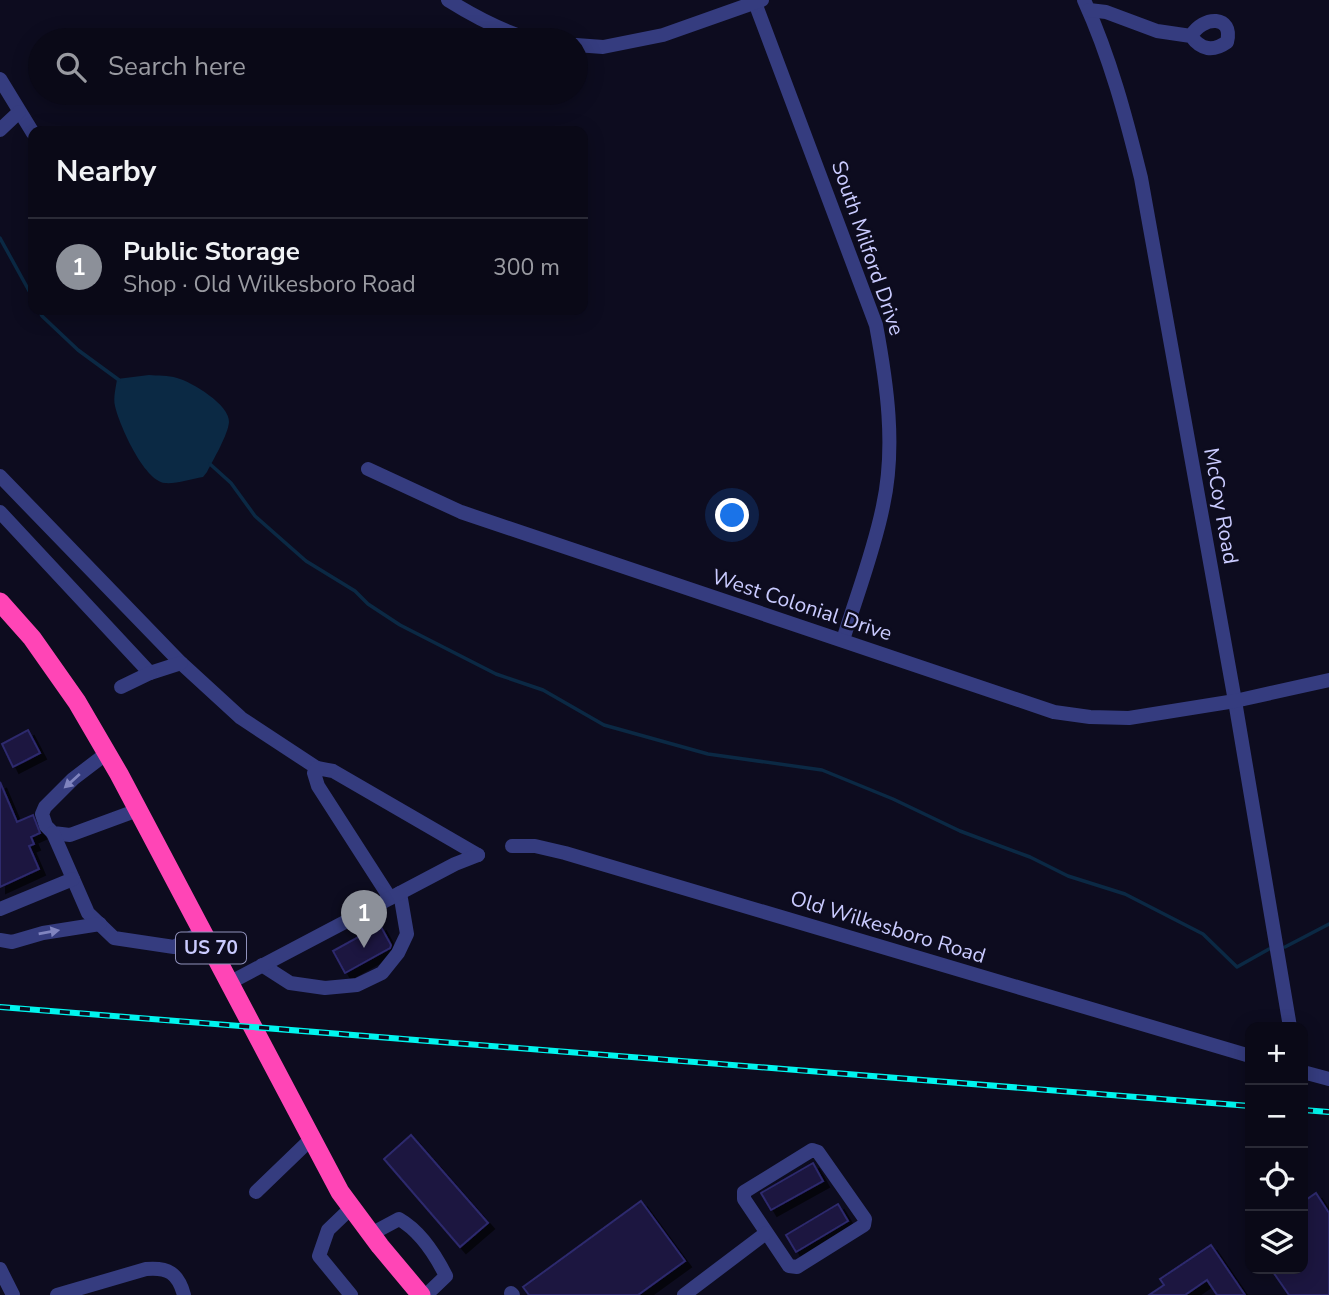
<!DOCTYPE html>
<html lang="en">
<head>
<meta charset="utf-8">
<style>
  body { margin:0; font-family:"Nunito Sans",sans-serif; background:#181724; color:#f1f3f6 }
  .controls { position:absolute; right:21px; bottom:21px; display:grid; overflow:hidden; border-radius:14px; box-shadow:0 4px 18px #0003 }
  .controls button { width:63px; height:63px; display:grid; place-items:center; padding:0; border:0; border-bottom:2px solid #2a2a36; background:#0a0917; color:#f1f3f6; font:35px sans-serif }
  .you { position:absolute; left:733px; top:516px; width:24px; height:24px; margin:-18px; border:5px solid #fff; border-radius:50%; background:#1a73e8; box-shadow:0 0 0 10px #1a73e833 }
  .badge { display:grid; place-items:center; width:46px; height:46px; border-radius:50%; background:#8c9099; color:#fff; font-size:23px; font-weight:700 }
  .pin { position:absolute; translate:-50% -58px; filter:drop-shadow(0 2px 4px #0008) }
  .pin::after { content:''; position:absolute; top:37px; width:24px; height:21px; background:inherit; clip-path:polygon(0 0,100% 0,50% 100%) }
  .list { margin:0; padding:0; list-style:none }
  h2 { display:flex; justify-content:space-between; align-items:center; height:91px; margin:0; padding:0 28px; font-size:30px }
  h2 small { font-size:23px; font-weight:400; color:#999aa1 }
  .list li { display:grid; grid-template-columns:46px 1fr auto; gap:21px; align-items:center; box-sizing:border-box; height:98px; padding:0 28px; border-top:2px solid #2a2a36 }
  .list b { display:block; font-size:26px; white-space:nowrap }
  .list p { margin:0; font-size:23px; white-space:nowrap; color:#999aa1 }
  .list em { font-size:23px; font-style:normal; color:#999aa1 }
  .icon { flex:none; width:38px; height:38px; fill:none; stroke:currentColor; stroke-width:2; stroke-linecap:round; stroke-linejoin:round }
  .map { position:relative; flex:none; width:1329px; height:1295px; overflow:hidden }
  .search { position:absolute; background:#0a0917; box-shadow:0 4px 18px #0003; left:28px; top:28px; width:560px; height:77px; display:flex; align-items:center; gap:18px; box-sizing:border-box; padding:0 24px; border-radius:38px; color:#999aa1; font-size:26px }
  .panel { position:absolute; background:#0a0917; box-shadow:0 4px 18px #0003; left:28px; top:126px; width:560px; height:189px; border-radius:14px }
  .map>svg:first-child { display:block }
  .water { fill:#0b2944 }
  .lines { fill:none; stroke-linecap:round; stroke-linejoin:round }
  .stream { stroke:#0b2944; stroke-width:3.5 }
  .building { fill:#1a1740; stroke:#2d296d; stroke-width:2; filter:url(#shadow) }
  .minor { stroke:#353c7f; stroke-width:14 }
  .highway { stroke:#ff45b6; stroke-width:19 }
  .rail-casing { stroke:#00f5ee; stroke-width:6 }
  .rail { stroke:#0d0c1f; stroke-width:3.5; stroke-dasharray:10; stroke-linecap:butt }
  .oneway { fill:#8084bf }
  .labels { text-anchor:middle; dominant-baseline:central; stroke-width:5; stroke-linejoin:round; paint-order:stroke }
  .shield { fill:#0d0c1f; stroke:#9192bc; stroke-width:2 }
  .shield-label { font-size:19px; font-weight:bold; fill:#cacbff }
  .street-label { font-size:21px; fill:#cacbff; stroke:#0d0c1f }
</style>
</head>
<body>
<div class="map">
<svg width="1329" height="1295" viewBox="0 0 1329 1295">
  <defs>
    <filter id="shadow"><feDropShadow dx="6" dy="6" stdDeviation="0" flood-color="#0009"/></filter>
  </defs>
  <rect width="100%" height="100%" fill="#0d0c1f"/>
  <path class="water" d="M149,375c9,1 19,0 28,3 15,4 53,27 52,44 -1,13 -16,38 -22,50l-4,5c-12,2 -27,7 -38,6 -21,-2 -46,-59 -50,-77 -2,-8 1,-19 2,-27z"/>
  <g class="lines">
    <g class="stream">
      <polyline points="0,238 33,298"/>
      <polyline points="39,310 42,316 78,350 119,380"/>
      <polyline points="210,464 231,483 255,516 306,561 355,591 368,604 400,625 496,674 543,690 604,725 708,754 822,770 893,799 960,831 1030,857 1068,876 1125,894 1203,934 1237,967 1269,949"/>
      <polyline points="1285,947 1329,924"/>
    </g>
  </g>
  <g class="building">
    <polygon points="28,730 40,753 13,767 2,744"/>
    <polygon points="0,782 17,822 33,815 40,833 31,837 34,844 29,846 39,869 0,887"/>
    <polygon points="380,925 391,945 390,948 345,973 333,951"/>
    <polygon points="411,1135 488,1223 460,1247 384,1159"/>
    <polygon points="813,1163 823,1181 771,1210 761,1193"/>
    <polygon points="1316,1193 1329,1213 1329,1295 1289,1295 1271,1269 1303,1269 1303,1202"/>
    <polygon points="641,1201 685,1261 638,1295 529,1295 523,1287"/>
    <polygon points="838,1204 848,1221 796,1252 786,1235"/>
    <polygon points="1211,1245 1245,1295 1217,1295 1207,1280 1185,1295 1149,1295 1164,1285 1160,1279"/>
  </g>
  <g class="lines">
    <g class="minor">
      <path d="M448,0c27,17 54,31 84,40"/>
      <path d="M754,0l122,325c11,59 20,122 7,181 -9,45 -27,91 -40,134"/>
      <path d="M1084,0c26,57 42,117 57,178l94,523 55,326"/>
      <path d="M1089,10l17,2 51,19 34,5c12,-21 43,-21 36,6 -14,10 -26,8 -36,-6"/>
      <polyline points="576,45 603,47 663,35 762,0"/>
      <polyline points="0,79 33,133"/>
      <polyline points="0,130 19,112"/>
      <polyline points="368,469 461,512 1054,712 1090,717 1129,718 1235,701 1329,680"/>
      <polyline points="0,476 181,663 241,718 317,768"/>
      <polyline points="0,512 150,673 181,663"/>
      <polyline points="121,687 150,673"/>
      <polyline points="107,753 73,779 45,807 42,814 46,826 53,833 70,835 138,810"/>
      <polyline points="53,833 88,913 114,938 174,947 202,932"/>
      <polyline points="512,846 535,846 565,853 1250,1056"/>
      <polyline points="390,898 318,786 314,773 317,768 333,771 478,855"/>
      <polyline points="0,909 73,879"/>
      <polyline points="0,940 12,942 43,933 100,924"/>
      <polyline points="262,965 290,983 325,988 357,985 382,973 398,953 407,934 400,893"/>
      <polyline points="229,983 455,864 478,855"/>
      <polyline points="1303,1072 1329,1079"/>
      <polygon points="812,1150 818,1152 865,1219 864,1225 797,1267 789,1266 744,1199 744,1192"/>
      <polyline points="256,1192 311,1139"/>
      <path d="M371,1234l28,-15c21,12 36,35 47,57l-20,19"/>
      <polyline points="0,1269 13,1295"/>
      <polyline points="511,1293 513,1295"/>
      <path d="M57,1295l89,-26c22,-2 32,4 38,26"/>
      <polyline points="351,1295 319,1256 328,1230 352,1207"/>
      <polyline points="684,1295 766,1233"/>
    </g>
    <polyline class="highway" points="0,602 32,638 77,702 119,774 340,1192 380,1246 421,1295"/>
    <g class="rail-casing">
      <g id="rail">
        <polyline points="0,1007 1250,1106"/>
        <polyline points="1303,1110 1329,1112"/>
      </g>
    </g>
    <use href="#rail" class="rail"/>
  </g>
  <defs><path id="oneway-solid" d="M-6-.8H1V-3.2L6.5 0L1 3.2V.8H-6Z" transform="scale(1.75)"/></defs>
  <g class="oneway">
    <use href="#oneway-solid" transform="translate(72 781) rotate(138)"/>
    <use href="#oneway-solid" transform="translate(49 932) rotate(-10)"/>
  </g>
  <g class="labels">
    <rect class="shield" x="176" y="932.5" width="70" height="31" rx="5"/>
    <g class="shield-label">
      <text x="211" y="948">US 70</text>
    </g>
    <g class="street-label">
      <text transform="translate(868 248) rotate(71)">South Milford Drive</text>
      <text transform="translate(1221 506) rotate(80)">McCoy Road</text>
      <text transform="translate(802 605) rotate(18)">West Colonial Drive</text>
      <text transform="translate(888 927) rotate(17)">Old Wilkesboro Road</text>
    </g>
  </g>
</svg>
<div class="controls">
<button>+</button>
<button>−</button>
<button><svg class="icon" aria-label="locate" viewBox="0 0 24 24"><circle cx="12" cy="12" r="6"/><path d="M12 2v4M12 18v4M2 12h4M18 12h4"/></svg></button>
<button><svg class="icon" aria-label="layers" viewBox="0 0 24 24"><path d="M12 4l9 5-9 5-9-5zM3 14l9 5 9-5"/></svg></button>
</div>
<div class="you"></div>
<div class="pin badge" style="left:364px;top:948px">1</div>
<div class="search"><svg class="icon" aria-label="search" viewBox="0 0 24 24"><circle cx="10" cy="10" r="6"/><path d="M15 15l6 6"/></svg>Search here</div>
<section class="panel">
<h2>Nearby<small></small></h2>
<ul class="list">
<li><span class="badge">1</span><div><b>Public Storage</b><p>Shop · Old Wilkesboro Road</p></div><em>300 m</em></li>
</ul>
</section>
</div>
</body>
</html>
